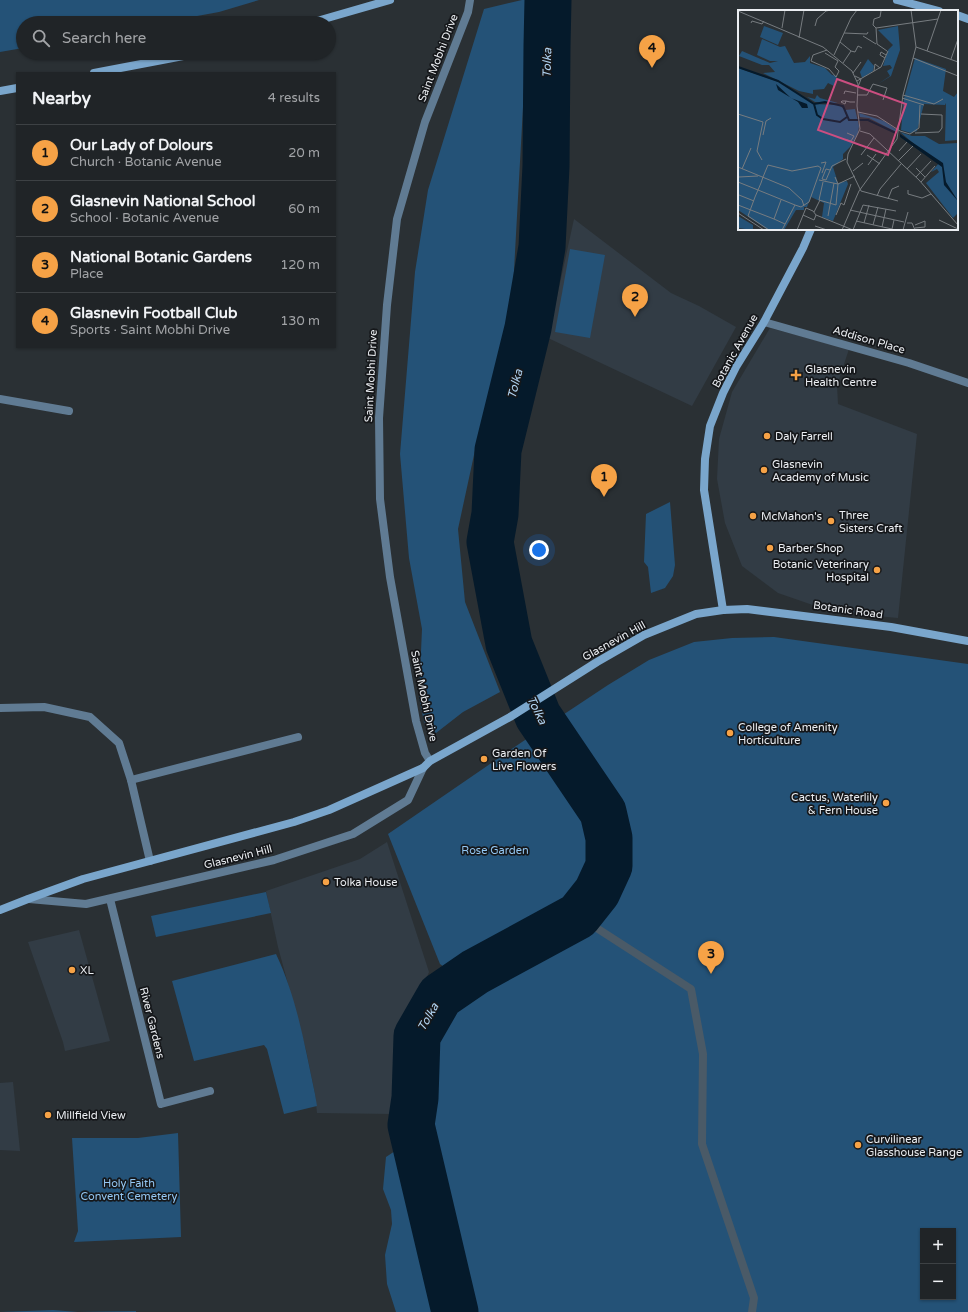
<!DOCTYPE html>
<html lang="en">
<head>
<meta charset="utf-8">
<style>
  body { margin:0; font-family:"Varela Round",sans-serif; background:#282c2f; color:#f1f3f6 }
  .controls { position:absolute; right:12px; bottom:12px; display:grid; overflow:hidden; border-radius:0px; box-shadow:0 1px 3px #0004 }
  .controls button { width:36px; height:36px; display:grid; place-items:center; padding:0; border:0; border-bottom:1px solid #3d4144; background:#202427; color:#f1f3f6; font:20px sans-serif }
  .you { position:absolute; left:539px; top:550px; width:14px; height:14px; margin:-10px; border:3px solid #fff; border-radius:50%; background:#1a73e8; box-shadow:0 0 0 6px #1a73e833 }
  .badge { display:grid; place-items:center; width:26px; height:26px; border-radius:50%; background:#f6a246; color:#111; font-size:13px; font-weight:700 }
  .pin { position:absolute; translate:-50% -33px; filter:drop-shadow(0 1px 2px #0008) }
  .pin::after { content:''; position:absolute; top:21px; width:14px; height:12px; background:inherit; clip-path:polygon(0 0,100% 0,50% 100%) }
  .list { margin:0; padding:0; list-style:none }
  h2 { display:flex; justify-content:space-between; align-items:center; height:52px; margin:0; padding:0 16px; font-size:17px }
  h2 small { font-size:13px; font-weight:400; color:#a2a4a7 }
  .list li { display:grid; grid-template-columns:26px 1fr auto; gap:12px; align-items:center; box-sizing:border-box; height:56px; padding:0 16px; border-top:1px solid #3d4144 }
  .list b { display:block; font-size:15px; white-space:nowrap }
  .list p { margin:0; font-size:13px; white-space:nowrap; color:#a2a4a7 }
  .list em { font-size:13px; font-style:normal; color:#a2a4a7 }
  .icon { flex:none; width:22px; height:22px; fill:none; stroke:currentColor; stroke-width:2; stroke-linecap:round; stroke-linejoin:round }
  .map { position:relative; flex:none; width:968px; height:1312px; overflow:hidden }
  .search { position:absolute; background:#202427; box-shadow:0 1px 3px #0004; left:16px; top:16px; width:320px; height:44px; display:flex; align-items:center; gap:10px; box-sizing:border-box; padding:0 14px; border-radius:22px; color:#a2a4a7; font-size:15px }
  .panel { position:absolute; background:#202427; box-shadow:0 1px 3px #0004; left:16px; top:72px; width:320px; height:276px; border-radius:0px }
  .map>svg:first-child { display:block }
  .built { fill:#323c45 }
  .green { fill:#245277; fill-rule:evenodd }
  .lines { fill:none; stroke-linecap:round; stroke-linejoin:round }
  .stream { stroke:#4a5a67; stroke-width:8 }
  .river { stroke:#051a2b; stroke-width:47 }
  .street { stroke:#607b93; stroke-width:8 }
  .secondary { stroke:#7aa6cc; stroke-width:8 }
  .poi-dot { fill:#f6a246; stroke:#15171a; stroke-width:1.5 }
  .labels { text-anchor:middle; dominant-baseline:central; stroke-width:3.5; stroke-linejoin:round; paint-order:stroke }
  .street-label { font-size:11px; fill:#ebeef2; stroke:#15171a }
  .poi-label { font-size:11px; fill:#ebeef2; stroke:#15171a; text-anchor:start }
  .park-label { font-size:11px; fill:#94c8f4; stroke:#15171a }
  .water-label { font-size:12px; font-style:italic; fill:#afd1ef; stroke:#15171a }
  .inset-river { fill:none; stroke:#051a2b; stroke-width:2 }
  .inset-road { fill:none; stroke:#777c80; stroke-width:1 }
  .view { fill:#cc4e81; fill-opacity:0.15; stroke:#cc4e81; stroke-width:2 }
  .inset-edge { fill:none; stroke:#ebeef2; stroke-width:2 }
</style>
</head>
<body>
<div class="map">
<svg width="968" height="1312" viewBox="0 0 968 1312">
  <rect width="100%" height="100%" fill="#2a3034"/>
  <g class="built">
    <polygon points="574,219 671,293 699,306 736,327 692,406 548,338"/>
    <polygon points="770,328 849,349 837,385 838,404 917,434 898,618 833,612 778,593 742,566 725,523 717,479 719,439 732,392"/>
    <polygon points="387,842 429,972 405,1028 393,1114 317,1113 315,1094 306,1050 278,947 266,891 360,859"/>
    <polygon points="79,930 110,1041 65,1051 63,1042 28,942"/>
    <polygon points="13,1082 20,1151 0,1150 0,1083"/>
  </g>
  <g class="green">
    <polygon points="0,0 259,0 219,12 159,23 23,23 23,48 0,52"/>
    <polygon points="522,0 533,0 524,89 511,325 477,441 458,529 465,602 500,692 463,712 436,733 424,722 419,697 422,629 409,558 400,454 415,272 428,190 484,9"/>
    <polygon points="570,249 605,255 590,338 555,332"/>
    <polygon points="670,502 675,565 673,576 665,588 651,593 648,567 644,562 646,514"/>
    <path d="M774,637l194,27v648h-499l-16,-71 -25,-126 -4,-53 43,-78 -27,-20 -52,-130 134,-92 86,-57 41,-25 45,-18 38,-4zM923,1231h30v66h-30z"/>
    <polygon points="266,892 271,913 156,937 151,916"/>
    <path d="M276,954c21,44 29,93 39,140l2,12 -33,8 -17,-65 -3,-4 -70,16 -22,-80z"/>
    <polygon points="178,1133 181,1237 74,1242 78,1231 72,1138 138,1138"/>
    <polygon points="404,1145 412,1198 437,1312 396,1312 387,1284 385,1255 392,1224 391,1210 383,1189 386,1157"/>
    <polygon points="53,1310 78,1312 136,1311 136,1312 0,1312"/>
  </g>
  <g class="lines">
    <polyline class="stream" points="578,916 691,989 703,1054 702,1144 754,1298 752,1312"/>
    <polyline class="river" points="455,1312 411,1125 415,1098 417,1036 440,996 475,972 578,916 597,892 609,866 609,838 603,812 538,716 509,644 490,542 495,514 498,450 528,328 542,247 546,166 547,46 548,0"/>
    <g class="street">
      <polyline points="764,322 909,363 968,383"/>
      <polyline points="0,399 69,411"/>
      <polyline points="0,708 44,707 90,717 119,743 131,780 150,861"/>
      <polyline points="430,761 425,753 416,721 390,577 380,499 379,418 387,305 397,219 425,122 468,12 470,0"/>
      <polyline points="131,780 298,737"/>
      <polyline points="29,899 86,904 274,860 353,834 408,800 423,768"/>
      <polyline points="110,899 161,1104 210,1091"/>
    </g>
    <g class="secondary">
      <polyline points="897,0 939,11"/>
      <polyline points="957,15 968,19"/>
      <polyline points="310,23 390,0"/>
      <polyline points="94,73 199,53"/>
      <polyline points="0,91 17,88"/>
      <polyline points="723,610 704,490 705,459 710,426 723,393 736,367 764,322 803,248 811,229"/>
      <polyline points="0,910 28,899 83,879 294,822 329,810 423,768 430,761 510,717 597,662 644,635 696,614 723,610 747,609 891,627 968,641"/>
    </g>
  </g>
  <g class="poi-dot">
    <path d="M794 369h4v4h4v4h-4v4h-4v-4h-4v-4h4z"/>
    <circle cx="767" cy="436" r="4"/>
    <circle cx="764" cy="470" r="4"/>
    <circle cx="753" cy="516" r="4"/>
    <circle cx="831" cy="521" r="4"/>
    <circle cx="770" cy="548" r="4"/>
    <circle cx="877" cy="570" r="4"/>
    <circle cx="730" cy="733" r="4"/>
    <circle cx="484" cy="759" r="4"/>
    <circle cx="886" cy="803" r="4"/>
    <circle cx="326" cy="882" r="4"/>
    <circle cx="72" cy="970" r="4"/>
    <circle cx="48" cy="1115" r="4"/>
    <circle cx="858" cy="1145" r="4"/>
  </g>
  <g class="labels">
    <g class="street-label">
      <text transform="translate(438 58) rotate(-69)">Saint Mobhi Drive</text>
      <text transform="translate(869 340) rotate(16)">Addison Place</text>
      <text transform="translate(735 351) rotate(-61)">Botanic Avenue</text>
      <text transform="translate(371 376) rotate(-87)">Saint Mobhi Drive</text>
      <text transform="translate(848 610) rotate(8)">Botanic Road</text>
      <text transform="translate(614 641) rotate(-29)">Glasnevin Hill</text>
      <text transform="translate(424 696) rotate(78)">Saint Mobhi Drive</text>
      <text transform="translate(238 857) rotate(-14)">Glasnevin Hill</text>
      <text transform="translate(152 1023) rotate(76)">River Gardens</text>
    </g>
    <g class="poi-label">
      <text x="805" y="369">Glasnevin<tspan x="805" dy="13">Health Centre</tspan></text>
      <text x="775" y="436">Daly Farrell</text>
      <text x="772" y="464">Glasnevin<tspan x="772" dy="13">Academy of Music</tspan></text>
      <text x="839" y="515">Three<tspan x="839" dy="13">Sisters Craft</tspan></text>
      <text x="761" y="516">McMahon's</text>
      <text x="778" y="548">Barber Shop</text>
      <text x="869" y="564" text-anchor="end">Botanic Veterinary<tspan x="869" dy="13">Hospital</tspan></text>
      <text x="738" y="727">College of Amenity<tspan x="738" dy="13">Horticulture</tspan></text>
      <text x="492" y="753">Garden Of<tspan x="492" dy="13">Live Flowers</tspan></text>
      <text x="878" y="797" text-anchor="end">Cactus, Waterlily<tspan x="878" dy="13">&amp; Fern House</tspan></text>
      <text x="334" y="882">Tolka House</text>
      <text x="80" y="970">XL</text>
      <text x="56" y="1115">Millfield View</text>
      <text x="866" y="1139">Curvilinear<tspan x="866" dy="13">Glasshouse Range</tspan></text>
    </g>
    <g class="park-label">
      <text x="495" y="850">Rose Garden</text>
      <text x="129" y="1183">Holy Faith<tspan x="129" dy="13">Convent Cemetery</tspan></text>
    </g>
    <g class="water-label">
      <text transform="translate(547 63) rotate(-89)">Tolka</text>
      <text transform="translate(515 384) rotate(-76)">Tolka</text>
      <text transform="translate(537 710) rotate(64)">Tolka</text>
      <text transform="translate(428 1017) rotate(-60)">Tolka</text>
    </g>
  </g>
  <g transform="translate(738 10)">
    <rect width="220" height="220" fill="#2a3034"/>
    <path d="M26,16l19,7 -5,12 -18,-8zM160,16l2,24 -9,26 -13,8 12,-8 -3,-5 5,-3 -2,-3 -7,1 5,-16 5,-5 -15,-15zM24,29l18,8 5,-1 9,17 11,-1 5,-6v7l15,5 7,7 5,1 -3,10 -6,-3 -4,6 -11,1v4l-14,-3 -36,-18 12,-1 -6,-7h-7l-23,-9 3,-5 28,12 8,-2h-8l-13,-6zM177,48l31,11 -3,22 11,6 4,-5v48l-13,1 1,-38 -1,2 -21,-1 -7,27 -6,2 -10,-3 3,-32zM130,49l6,7 -1,5 -11,7 -2,-6zM0,58l44,15 31,21 26,1 6,5 10,-1 4,17 -1,7 -8,14 -7,7v5l-10,8 5,16 9,-2 1,3 -15,37 -11,-4 2,-14 -13,-6 -4,10h-3v3h-8l-12,20h-16l-30,-20zM79,85l3,3 18,5 -23,-1 -8,-5 8,2zM121,103l25,8 13,9 -1,2 -27,-14 -9,-1zM162,122l12,4h13l14,8 19,-1v70l-5,5 -27,-35 13,-11 -2,-3 -6,3 9,-10 -14,-8zM0,206l15,9v5l-15,-2z" fill="#245277"/>
    <path d="M38,74l15,14 16,6 1,4h-6l-4,-6 -20,-12zM162,124l43,29 3,19 12,19 -14,-16 -2,-18 -42,-30z" fill="#051a2b"/>
    <path class="inset-river" d="M0,57l40,14 36,23 11,-2 18,4 6,14h19l30,14M76,94l3,11 6,4 17,3 7,-5"/>
    <path class="inset-road" d="M0,1l85,36 29,24 6,13 -1,22 3,23 -12,25 -1,8 14,29 37,10M143,1l-1,6 -6,2 -1,6 3,3 62,-9M13,13l1,-2 10,3 2,-3M77,16l2,-7 9,-8 5,-1M44,18l3,-18M138,18l1,16 10,7M106,23l23,1 1,-2M125,26l13,8M61,28l5,-28M102,32l11,9 -8,12M178,37l42,15M113,41l4,1 3,-6 4,2M189,41l14,-41M87,43l13,8 -3,6 4,4 -3,6 -7,-8 -18,-8 2,-6 14,-5M96,45l17,-37 6,-8M147,48l-5,-3 1,-3 5,3M175,48l45,18M213,49l7,-20M136,61l1,-7 5,4M115,63l8,-11M117,66l6,3 -3,8M119,71l24,-14 7,-16M106,84l1,-3 11,2M120,85h9l6,-11 14,4 -4,12M165,85l31,9 9,-5M164,88l22,7M108,91l-1,3 -4,-2 1,-1h4l4,1h5M120,102l19,4 23,15 10,3 9,-6 1,-23M0,104l25,8 -6,29 5,9M122,121l10,3 49,46 39,45M177,123l24,-1 3,-4v-13l-21,-1M25,125l3,-14 5,-3M109,130l4,1 3,-5 -7,-3M161,141l8,-9M123,145l13,-17M129,145l13,9M160,151l15,-15M83,153l5,-1 -4,11M130,155l8,-11M0,157l51,21 13,12 2,6M178,158l9,9M4,159l9,-21M169,159l14,-15M92,160l-4,-1 -4,10 4,1 6,-14 14,-7M115,161l10,-8M1,167l19,-1M178,167l15,-16M81,170l19,4 17,-8M0,172l20,8 37,15 6,2 8,-5 12,-34 -3,-2 -26,5 -24,-6 -5,12 -2,6 -6,14 -7,19 21,14M85,172l-4,18 17,5 2,-21 -3,-7M183,172l14,-16M170,180v4l14,4 9,-4M1,185l15,6M139,186l3,-7 21,-25M150,189l4,-10 7,-3M0,195l36,14 7,-19M106,195l7,-21M112,200l54,12M76,202l6,-12M0,203l26,17M78,205l37,15M98,205l5,-12 3,2M90,206l6,-33M36,209l11,5M201,210l19,9M118,211l36,8 2,-9M126,213l5,-18M169,213h5l3,7M135,215l5,-18M177,215l10,-4v6l-10,1M77,216l12,4M144,217l4,-18M44,220l13,-25M59,220l9,-22 7,3 3,4 -2,5 -11,-5M104,220l17,-39 38,-52 6,-44 13,-48 -5,-37M115,220l10,-25 33,6M165,220l5,-18"/>
    <path class="view" d="M99,69l69,25 -18,51 -70,-25z"/>
    <rect width="220" height="220" class="inset-edge"/>
  </g>
</svg>
<div class="controls">
<button>+</button>
<button>−</button>
</div>
<div class="you"></div>
<div class="pin badge" style="left:604px;top:497px">1</div>
<div class="pin badge" style="left:635px;top:317px">2</div>
<div class="pin badge" style="left:711px;top:974px">3</div>
<div class="pin badge" style="left:652px;top:68px">4</div>
<div class="search"><svg class="icon" aria-label="search" viewBox="0 0 24 24"><circle cx="10" cy="10" r="6"/><path d="M15 15l6 6"/></svg>Search here</div>
<section class="panel">
<h2>Nearby<small>4 results</small></h2>
<ul class="list">
<li><span class="badge">1</span><div><b>Our Lady of Dolours</b><p>Church · Botanic Avenue</p></div><em>20 m</em></li>
<li><span class="badge">2</span><div><b>Glasnevin National School</b><p>School · Botanic Avenue</p></div><em>60 m</em></li>
<li><span class="badge">3</span><div><b>National Botanic Gardens</b><p>Place</p></div><em>120 m</em></li>
<li><span class="badge">4</span><div><b>Glasnevin Football Club</b><p>Sports · Saint Mobhi Drive</p></div><em>130 m</em></li>
</ul>
</section>
</div>
</body>
</html>
